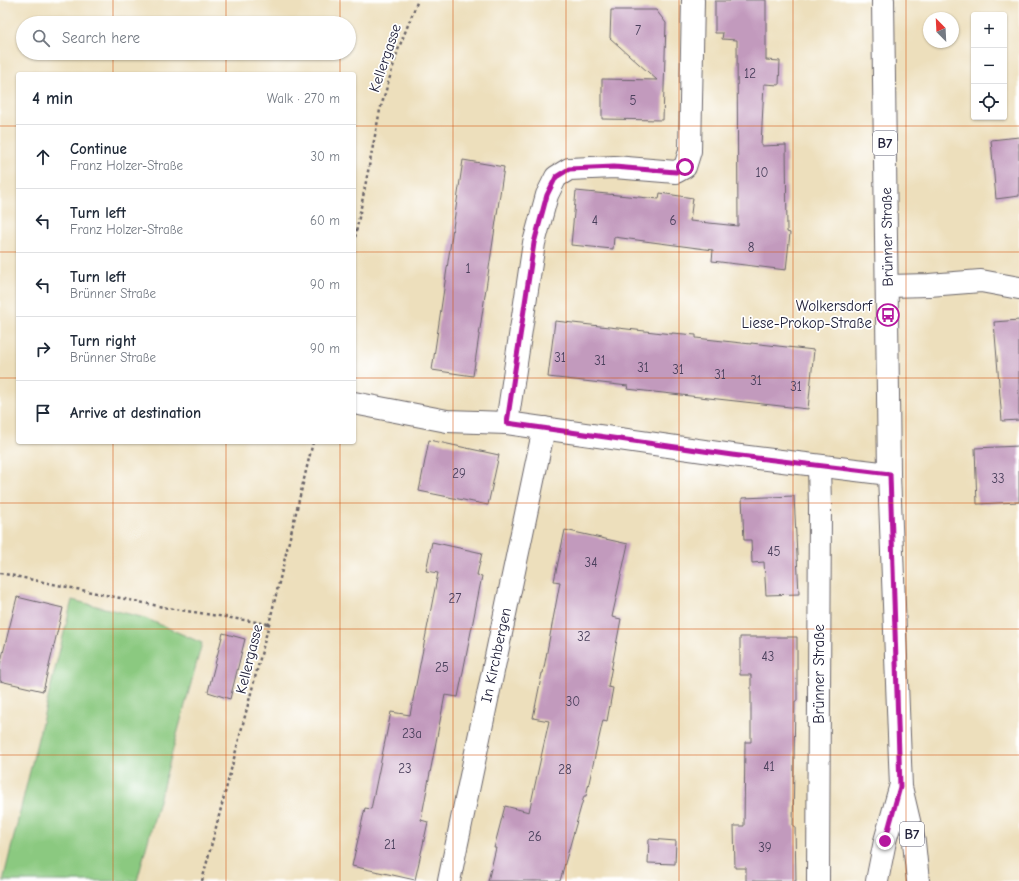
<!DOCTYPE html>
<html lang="en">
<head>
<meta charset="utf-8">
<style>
  body { margin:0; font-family:"Comic Neue",sans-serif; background:#f6f6f7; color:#1f2937 }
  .controls { position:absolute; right:12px; top:12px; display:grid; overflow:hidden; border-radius:4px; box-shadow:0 1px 3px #0004 }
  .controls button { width:36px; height:36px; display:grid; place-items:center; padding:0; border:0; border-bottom:1px solid #e0e1e3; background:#fff; color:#1f2937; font:20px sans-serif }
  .compass { position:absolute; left:923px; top:12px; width:36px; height:36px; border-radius:50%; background:#fff; box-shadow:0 1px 3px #0004; rotate:336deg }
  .stop { position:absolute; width:12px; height:12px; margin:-9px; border:3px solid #b5179e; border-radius:50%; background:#fff }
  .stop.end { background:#b5179e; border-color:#fff; box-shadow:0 1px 4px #0008 }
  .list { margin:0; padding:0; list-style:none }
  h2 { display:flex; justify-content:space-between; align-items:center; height:52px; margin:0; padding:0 16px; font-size:17px }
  h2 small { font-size:13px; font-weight:400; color:#747a83 }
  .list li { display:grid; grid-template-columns:26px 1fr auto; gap:12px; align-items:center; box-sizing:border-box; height:64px; padding:0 16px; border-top:1px solid #e0e1e3 }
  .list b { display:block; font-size:15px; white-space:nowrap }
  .list p { margin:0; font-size:13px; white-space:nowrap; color:#747a83 }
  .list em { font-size:13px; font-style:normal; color:#747a83 }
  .icon { flex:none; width:22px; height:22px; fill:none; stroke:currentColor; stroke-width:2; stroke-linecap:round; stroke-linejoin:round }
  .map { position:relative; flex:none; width:1019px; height:881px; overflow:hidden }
  .search { position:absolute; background:#fff; box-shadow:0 1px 3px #0004; left:16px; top:16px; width:340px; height:44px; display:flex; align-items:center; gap:10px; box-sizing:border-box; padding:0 14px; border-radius:22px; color:#747a83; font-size:15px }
  .panel { position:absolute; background:#fff; box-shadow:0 1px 3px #0004; left:16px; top:72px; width:340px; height:372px; border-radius:4px }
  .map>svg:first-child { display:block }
  .green { fill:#8bc980; stroke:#56765e }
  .building { fill:#c29abd }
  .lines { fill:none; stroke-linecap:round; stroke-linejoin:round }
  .minor-casing { stroke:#696468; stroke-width:24 }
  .major-casing { stroke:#696468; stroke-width:24 }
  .path { stroke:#696468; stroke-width:2.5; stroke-dasharray:3 3; stroke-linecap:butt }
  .minor { stroke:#fff; stroke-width:22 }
  .major { stroke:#fff; stroke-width:22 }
  .route { stroke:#b5179e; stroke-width:5 }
  .grid { fill:none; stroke:#d45411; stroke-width:1; stroke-opacity:0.55 }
  .labels { text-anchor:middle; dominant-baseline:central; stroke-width:3.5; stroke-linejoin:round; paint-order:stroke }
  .number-label { font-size:13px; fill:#4a405c }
  .shield { fill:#fff; stroke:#646476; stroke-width:1 }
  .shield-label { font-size:14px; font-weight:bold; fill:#22223b }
  .street-label { font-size:15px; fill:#22223b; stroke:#fff }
  .poi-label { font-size:15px; fill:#22223b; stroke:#fff; text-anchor:end }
</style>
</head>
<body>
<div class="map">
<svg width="1019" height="881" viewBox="0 0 1019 881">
  <rect width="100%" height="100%" fill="#fff"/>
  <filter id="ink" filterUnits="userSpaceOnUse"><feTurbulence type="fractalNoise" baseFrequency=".025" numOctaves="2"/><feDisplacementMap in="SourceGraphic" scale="8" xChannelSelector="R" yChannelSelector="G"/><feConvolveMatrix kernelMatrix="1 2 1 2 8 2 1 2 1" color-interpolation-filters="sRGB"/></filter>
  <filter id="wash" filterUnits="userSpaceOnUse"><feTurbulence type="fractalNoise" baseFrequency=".012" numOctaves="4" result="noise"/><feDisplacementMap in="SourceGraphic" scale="16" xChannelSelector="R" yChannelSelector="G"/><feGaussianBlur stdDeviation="0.9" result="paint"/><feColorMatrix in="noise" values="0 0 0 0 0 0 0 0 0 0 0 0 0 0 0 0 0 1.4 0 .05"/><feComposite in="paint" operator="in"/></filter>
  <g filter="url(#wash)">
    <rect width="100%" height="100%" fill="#eddfbc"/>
    <polygon class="green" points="72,600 145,618 202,643 137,881 3,881"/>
    <g id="blocks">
      <g class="building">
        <polygon points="730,0 766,0 766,60 780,61 779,85 764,84 761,146 786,145 787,232 790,233 786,270 712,261 713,250 614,237 613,249 571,245 576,191 659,199 660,193 693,198 690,221 738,226 737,40 722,39 723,33 715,33 715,1 730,1"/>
        <polygon points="611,10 656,10 666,23 663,120 602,119 602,79 657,80 610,38"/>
        <polygon points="1019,137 1019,196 996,199 991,140"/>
        <polygon points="463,160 504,167 473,376 432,370"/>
        <polygon points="1019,320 1019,420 1002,421 994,322"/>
        <polygon points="555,321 672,334 672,333 696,335 696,338 751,344 751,343 814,350 808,409 627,389 628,386 548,377"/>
        <polygon points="429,440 499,455 488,505 419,491"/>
        <polygon points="1019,446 1019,502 977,504 975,448"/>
        <polygon points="794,496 799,594 766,595 764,562 752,563 751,540 744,540 742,498"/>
        <polygon points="565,530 628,544 612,617 621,619 608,687 613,688 607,721 603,720 586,796 584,796 560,881 488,881 496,848 494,848 505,806 529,812 549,721 533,718 542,673 543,673 560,582 554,581"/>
        <polygon points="432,542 482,553 477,575 482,576 458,697 445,695 421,820 428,822 415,880 352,866 365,808 371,809 391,712 410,715 438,573 426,571"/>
        <polygon points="17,597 63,608 43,691 0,681 0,665"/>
        <polygon points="223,633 245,639 230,699 208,692"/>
        <polygon points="740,637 797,637 797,701 795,701 793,826 795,826 796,881 746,881 746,868 735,868 734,826 744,826 745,742 751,742 751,675 740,675"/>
        <polygon points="649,839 676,841 675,864 648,863"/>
      </g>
    </g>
  </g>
  <g filter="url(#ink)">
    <use href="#blocks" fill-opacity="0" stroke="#696468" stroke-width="1"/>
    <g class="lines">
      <g class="minor-casing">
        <g id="minor">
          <polyline points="888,286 929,285 981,281 1019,288"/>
          <polyline points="354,403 447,421 507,423 732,455 889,474"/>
          <polyline points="507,423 534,243 547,195 556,177 569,169 614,167 676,172 685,167 690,151 693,0"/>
          <polyline points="449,881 544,428"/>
          <polyline points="818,881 820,506 819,466"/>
        </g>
      </g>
      <g class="major-casing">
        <g id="major">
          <polyline points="883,0 889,474 901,787 914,842 918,881"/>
          <polyline points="877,881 885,841 900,788"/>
        </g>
      </g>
      <g class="path">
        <polyline points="354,243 380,110 398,50 418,0"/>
        <polyline points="0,573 168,608 269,624"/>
        <polyline points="202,881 269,624 313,442"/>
      </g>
      <use href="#minor" class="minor"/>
      <use href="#major" class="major"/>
    </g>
  </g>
  <g class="lines" filter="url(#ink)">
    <polyline class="route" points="685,167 676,172 614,167 569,169 556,177 547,195 534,243 507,423 732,455 890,474 900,787 885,841"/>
  </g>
  <path class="grid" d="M113,0v23M226,0v23M340,0v23M453,0v881M566,0v881M679,0v881M793,0v881M906,0v881M113,53v21M226,53v21M340,53v21M0,126h18M354,126h665M0,252h18M354,252h665M0,378h18M354,378h665M113,442v439M226,442v439M340,442v439M0,503h1019M0,629h1019M0,755h1019"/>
  <defs>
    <g id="bus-ring" transform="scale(1.15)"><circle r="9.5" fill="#fff" stroke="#b5179e" stroke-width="1.5"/><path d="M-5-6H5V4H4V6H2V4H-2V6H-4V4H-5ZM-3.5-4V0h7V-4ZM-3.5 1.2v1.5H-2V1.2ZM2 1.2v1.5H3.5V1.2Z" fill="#b5179e"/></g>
  </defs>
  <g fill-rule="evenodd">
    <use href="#bus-ring" x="888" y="315"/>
  </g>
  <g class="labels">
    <g class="number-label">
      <text x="638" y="30">7</text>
      <text x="750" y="73">12</text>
      <text x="633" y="100">5</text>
      <text x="762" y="172">10</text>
      <text x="595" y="220">4</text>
      <text x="673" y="220">6</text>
      <text x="751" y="247">8</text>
      <text x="468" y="268">1</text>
      <text x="560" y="357">31</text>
      <text x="600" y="360">31</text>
      <text x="643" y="367">31</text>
      <text x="678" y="369">31</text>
      <text x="720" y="374">31</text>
      <text x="756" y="380">31</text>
      <text x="796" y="386">31</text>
      <text x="459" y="473">29</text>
      <text x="998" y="478">33</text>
      <text x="774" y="551">45</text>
      <text x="591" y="562">34</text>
      <text x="455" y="598">27</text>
      <text x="584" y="636">32</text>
      <text x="768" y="656">43</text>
      <text x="442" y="667">25</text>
      <text x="573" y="701">30</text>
      <text x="412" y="733">23a</text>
      <text x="769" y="766">41</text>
      <text x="405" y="768">23</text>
      <text x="565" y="769">28</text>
      <text x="535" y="836">26</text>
      <text x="390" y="844">21</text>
      <text x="765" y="847">39</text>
    </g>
    <g class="shield">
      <rect x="873" y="131" width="24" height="24" rx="3"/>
      <rect x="900" y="822" width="24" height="24" rx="3"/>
    </g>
    <g class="shield-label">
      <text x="885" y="143">B7</text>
      <text x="912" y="834">B7</text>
    </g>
    <g class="street-label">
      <text transform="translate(385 58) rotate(-71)">Kellergasse</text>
      <text transform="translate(887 237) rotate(-91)">Brünner Straße</text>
      <text transform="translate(496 655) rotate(-78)">In Kirchbergen</text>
      <text transform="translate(249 659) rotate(-76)">Kellergasse</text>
      <text transform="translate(819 674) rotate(-90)">Brünner Straße</text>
    </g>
    <g class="poi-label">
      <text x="872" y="306">Wolkersdorf<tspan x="872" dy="17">Liese-Prokop-Straße</tspan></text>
    </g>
  </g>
</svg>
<div class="controls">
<button>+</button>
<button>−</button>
<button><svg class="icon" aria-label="locate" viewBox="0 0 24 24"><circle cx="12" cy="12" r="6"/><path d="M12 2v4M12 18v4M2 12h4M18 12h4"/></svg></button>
</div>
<svg class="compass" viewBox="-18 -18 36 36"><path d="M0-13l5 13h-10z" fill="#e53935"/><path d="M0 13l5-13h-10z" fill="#747a83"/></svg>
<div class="stop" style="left:685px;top:167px"></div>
<div class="stop end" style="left:885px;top:841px"></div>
<div class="search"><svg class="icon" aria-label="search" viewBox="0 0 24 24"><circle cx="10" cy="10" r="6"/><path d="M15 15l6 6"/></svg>Search here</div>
<section class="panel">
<h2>4 min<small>Walk · 270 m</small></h2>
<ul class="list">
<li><svg class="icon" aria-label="ahead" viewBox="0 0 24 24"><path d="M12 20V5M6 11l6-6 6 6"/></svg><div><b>Continue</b><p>Franz Holzer-Straße</p></div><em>30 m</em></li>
<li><svg class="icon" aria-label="left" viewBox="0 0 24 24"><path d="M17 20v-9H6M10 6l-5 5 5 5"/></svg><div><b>Turn left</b><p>Franz Holzer-Straße</p></div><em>60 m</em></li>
<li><svg class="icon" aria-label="left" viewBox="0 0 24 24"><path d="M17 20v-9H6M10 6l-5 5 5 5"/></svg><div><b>Turn left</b><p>Brünner Straße</p></div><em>90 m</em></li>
<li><svg class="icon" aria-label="right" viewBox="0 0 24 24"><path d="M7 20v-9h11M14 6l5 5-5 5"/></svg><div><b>Turn right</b><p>Brünner Straße</p></div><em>90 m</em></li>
<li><svg class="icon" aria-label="arrive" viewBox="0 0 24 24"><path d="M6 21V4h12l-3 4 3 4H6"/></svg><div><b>Arrive at destination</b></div></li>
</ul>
</section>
</div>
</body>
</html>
